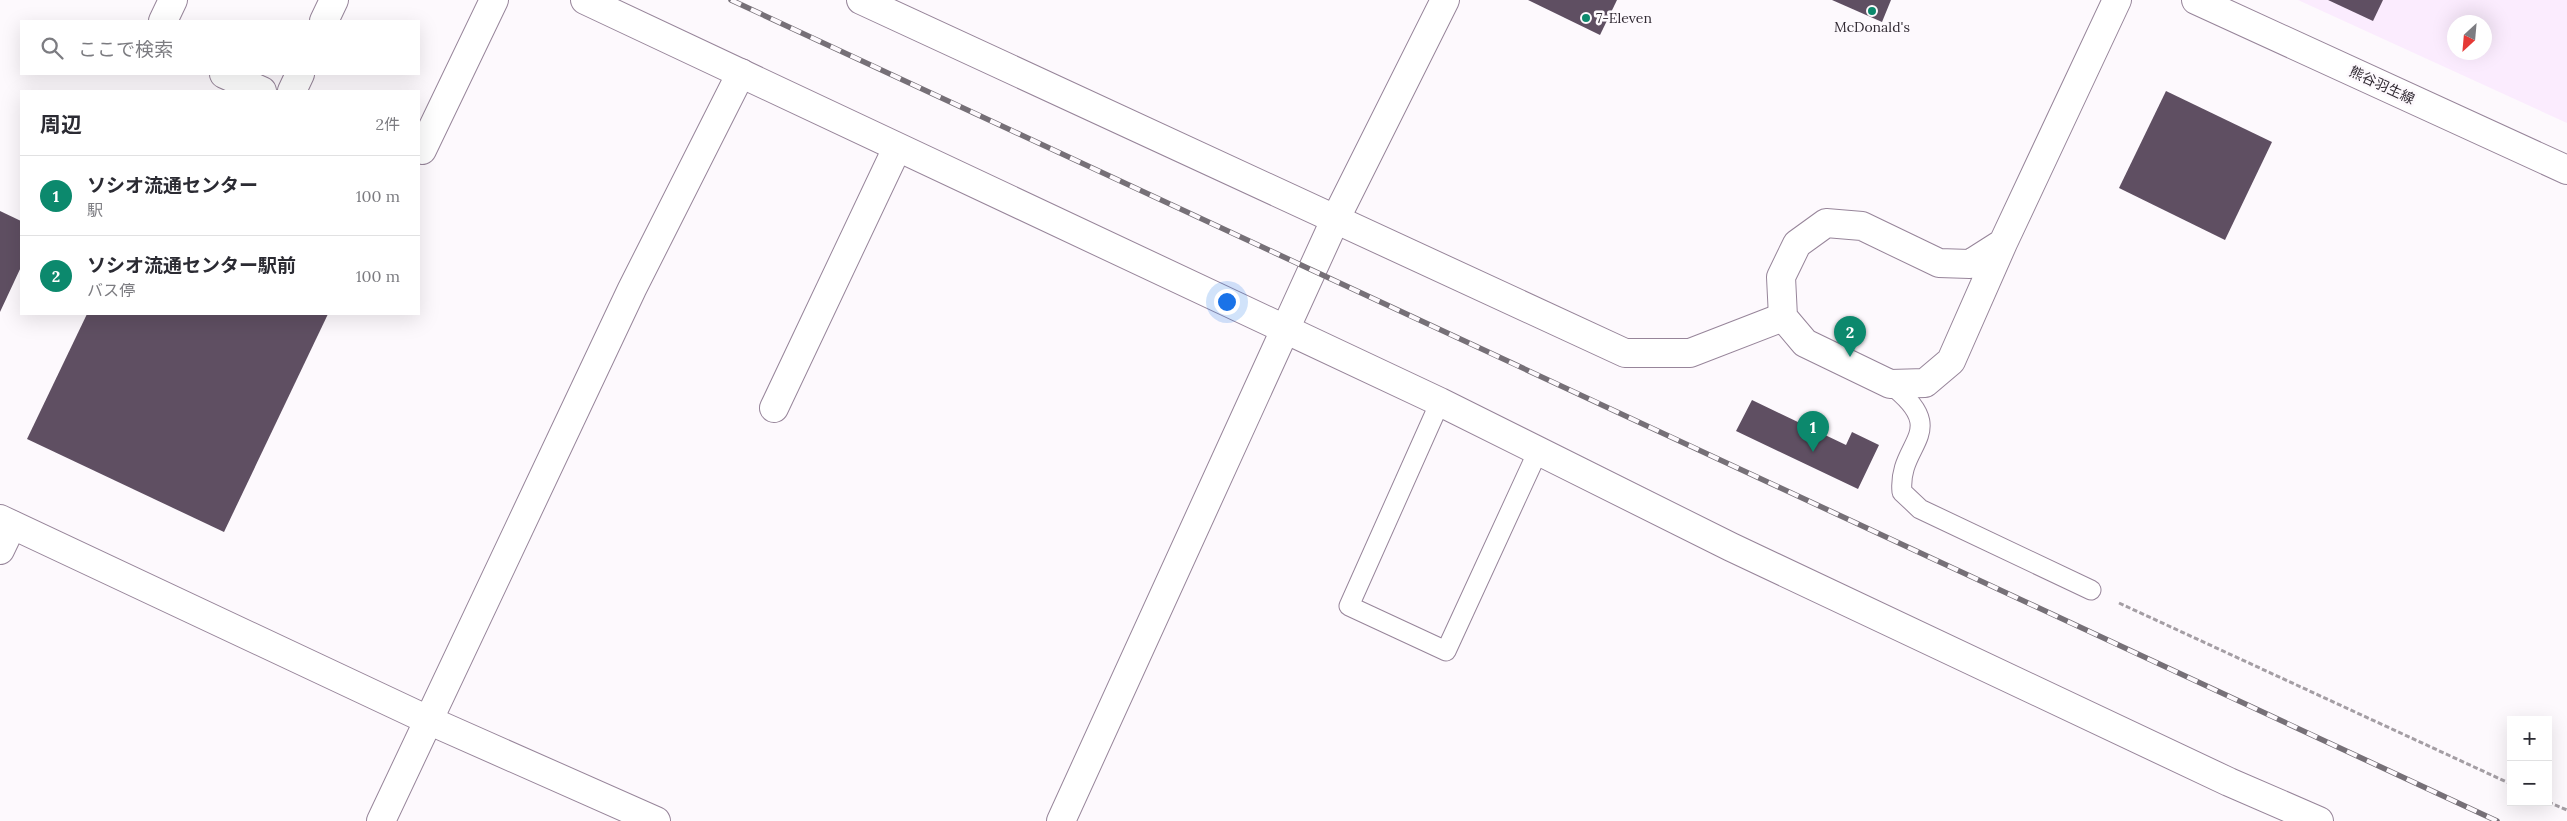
<!DOCTYPE html>
<html lang="ja">
<head>
<meta charset="utf-8">
<style>
  body { margin:0; font-family:Lora,"Noto Sans JP",serif; background:#f7f7f7; color:#2b2b33 }
  .controls { position:absolute; right:15px; bottom:15px; display:grid; overflow:hidden; border-radius:0px; box-shadow:0 5px 20px #0002 }
  .controls button { width:45px; height:45px; display:grid; place-items:center; padding:0; border:0; border-bottom:1px solid #e1e1e2; background:#fff; color:#2b2b33; font:25px sans-serif }
  .compass { position:absolute; left:2447px; top:15px; width:45px; height:45px; border-radius:50%; background:#fff; box-shadow:0 5px 20px #0002; rotate:206deg }
  .you { position:absolute; left:1226px; top:301px; width:18px; height:18px; margin:-12px; border:4px solid #fff; border-radius:50%; background:#1a73e8; box-shadow:0 0 0 8px #1a73e833 }
  .badge { display:grid; place-items:center; width:32px; height:32px; border-radius:50%; background:#0c896d; color:#fff; font-size:16px; font-weight:700 }
  .pin { position:absolute; translate:-50% -41px; filter:drop-shadow(0 1px 2px #0008) }
  .pin::after { content:''; position:absolute; top:26px; width:18px; height:15px; background:inherit; clip-path:polygon(0 0,100% 0,50% 100%) }
  .list { margin:0; padding:0; list-style:none }
  h2 { display:flex; justify-content:space-between; align-items:center; height:65px; margin:0; padding:0 20px; font-size:21px }
  h2 small { font-size:16px; font-weight:400; color:#7c7c81 }
  .list li { display:grid; grid-template-columns:32px 1fr auto; gap:15px; align-items:center; box-sizing:border-box; height:80px; padding:0 20px; border-top:1px solid #e1e1e2 }
  .list b { display:block; font-size:19px; white-space:nowrap }
  .list p { margin:0; font-size:16px; white-space:nowrap; color:#7c7c81 }
  .list em { font-size:16px; font-style:normal; color:#7c7c81 }
  .icon { flex:none; width:28px; height:28px; fill:none; stroke:currentColor; stroke-width:2; stroke-linecap:round; stroke-linejoin:round }
  .map { position:relative; flex:none; width:2567px; height:821px; overflow:hidden }
  .search { position:absolute; background:#fff; box-shadow:0 5px 20px #0002; left:20px; top:20px; width:400px; height:55px; display:flex; align-items:center; gap:12px; box-sizing:border-box; padding:0 18px; border-radius:0px; color:#7c7c81; font-size:19px }
  .panel { position:absolute; background:#fff; box-shadow:0 5px 20px #0002; left:20px; top:90px; width:400px; height:225px; border-radius:0px }
  .map>svg:first-child { display:block }
  .built { fill:#fbecfe; fill-rule:evenodd }
  .building { fill:#5f4f62 }
  .lines { fill:none; stroke-linecap:round; stroke-linejoin:round }
  .service-casing { stroke:#97859a; stroke-width:21 }
  .minor-casing { stroke:#97859a; stroke-width:30 }
  .tertiary-casing { stroke:#97859a; stroke-width:30 }
  .secondary-casing { stroke:#97859a; stroke-width:30 }
  .path { stroke:#a49ea4; stroke-width:3; stroke-dasharray:5 2.5; stroke-linecap:butt }
  .service { stroke:#fff; stroke-width:19 }
  .minor { stroke:#fff; stroke-width:28 }
  .tertiary { stroke:#fff; stroke-width:28 }
  .secondary { stroke:#fff; stroke-width:28 }
  .rail-casing { stroke:#767077; stroke-width:5.5 }
  .rail { stroke:#fdf9fd; stroke-width:4; stroke-dasharray:11; stroke-linecap:butt }
  .poi-dot { fill:#0c896d; stroke:#fdf9fd; stroke-width:2 }
  .labels { text-anchor:middle; dominant-baseline:central; stroke-width:5; stroke-linejoin:round; paint-order:stroke }
  .poi-label { font-size:14px; fill:#312a33; stroke:#fdf9fd; text-anchor:start }
  .street-label { font-size:14px; fill:#312a33; stroke:#fdf9fd }
</style>
</head>
<body>
<div class="map">
<svg width="2567" height="821" viewBox="0 0 2567 821">
  <rect width="100%" height="100%" fill="#fdf9fd"/>
  <path class="built" d="M2298,0h269v123zM2454,22h30v30h-30z"/>
  <g class="building">
    <polygon points="1528,0 1617,0 1600,35"/>
    <polygon points="1832,0 1891,0 1882,22"/>
    <polygon points="2328,0 2383,0 2373,21"/>
    <polygon points="2166,91 2272,142 2225,240 2119,188"/>
    <polygon points="0,211 21,221 21,267 0,312"/>
    <polygon points="87,314 328,314 224,532 27,439"/>
    <polygon points="1752,400 1846,445 1852,432 1879,445 1858,489 1736,431"/>
  </g>
  <g class="lines">
    <g class="service-casing">
      <g id="service">
        <path d="M1890,384c63,49 7,58 12,108l18,17 171,81"/>
        <polyline points="1440,402 1349,606 1446,651 1538,451"/>
      </g>
    </g>
    <g class="minor-casing">
      <g id="minor">
        <polyline points="585,0 1440,402 1731,547 2229,782 2319,821"/>
        <polyline points="861,0 1625,353 1690,353 1783,317"/>
        <polyline points="163,21 173,0"/>
        <polyline points="324,21 334,0"/>
        <polyline points="224,74 262,91"/>
        <polyline points="292,91 300,74"/>
        <polyline points="422,150 494,0"/>
        <polyline points="2003,243 1970,264 1939,263 1862,226 1826,223 1797,244 1781,277 1783,317 1805,343 1890,384 1925,383 1951,361 2003,243 2117,0"/>
        <polyline points="774,408 897,148"/>
        <polyline points="0,550 12,525"/>
        <polyline points="381,821 632,289 741,73"/>
        <polyline points="1061,821 1335,220 1445,0"/>
      </g>
    </g>
    <g class="tertiary-casing">
      <polyline id="tertiary" points="0,519 428,720 656,821"/>
    </g>
    <g class="secondary-casing">
      <polyline id="secondary" points="2196,0 2567,170"/>
    </g>
    <g class="path">
      <polyline points="2119,603 2511,784"/>
      <polyline points="2548,802 2567,810"/>
    </g>
    <use href="#service" class="service"/>
    <use href="#minor" class="minor"/>
    <use href="#tertiary" class="tertiary"/>
    <use href="#secondary" class="secondary"/>
    <g class="rail-casing">
      <polyline id="rail" points="731,0 2497,821"/>
    </g>
    <use href="#rail" class="rail"/>
  </g>
  <g class="poi-dot">
    <circle cx="1872" cy="11" r="5"/>
    <circle cx="1586" cy="18" r="5"/>
  </g>
  <g class="labels">
    <g class="poi-label">
      <text x="1596" y="18">7-Eleven</text>
      <text x="1872" y="27" text-anchor="middle">McDonald's</text>
    </g>
    <g class="street-label">
      <text transform="translate(2382 85) rotate(25)">熊谷羽生線</text>
    </g>
  </g>
</svg>
<div class="controls">
<button>+</button>
<button>−</button>
</div>
<svg class="compass" viewBox="-18 -18 36 36"><path d="M0-13l5 13h-10z" fill="#e53935"/><path d="M0 13l5-13h-10z" fill="#7c7c81"/></svg>
<div class="you"></div>
<div class="pin badge" style="left:1813px;top:452px">1</div>
<div class="pin badge" style="left:1850px;top:357px">2</div>
<div class="search"><svg class="icon" aria-label="search" viewBox="0 0 24 24"><circle cx="10" cy="10" r="6"/><path d="M15 15l6 6"/></svg>ここで検索</div>
<section class="panel">
<h2>周辺<small>2件</small></h2>
<ul class="list">
<li><span class="badge">1</span><div><b>ソシオ流通センター</b><p>駅</p></div><em>100 m</em></li>
<li><span class="badge">2</span><div><b>ソシオ流通センター駅前</b><p>バス停</p></div><em>100 m</em></li>
</ul>
</section>
</div>
</body>
</html>
